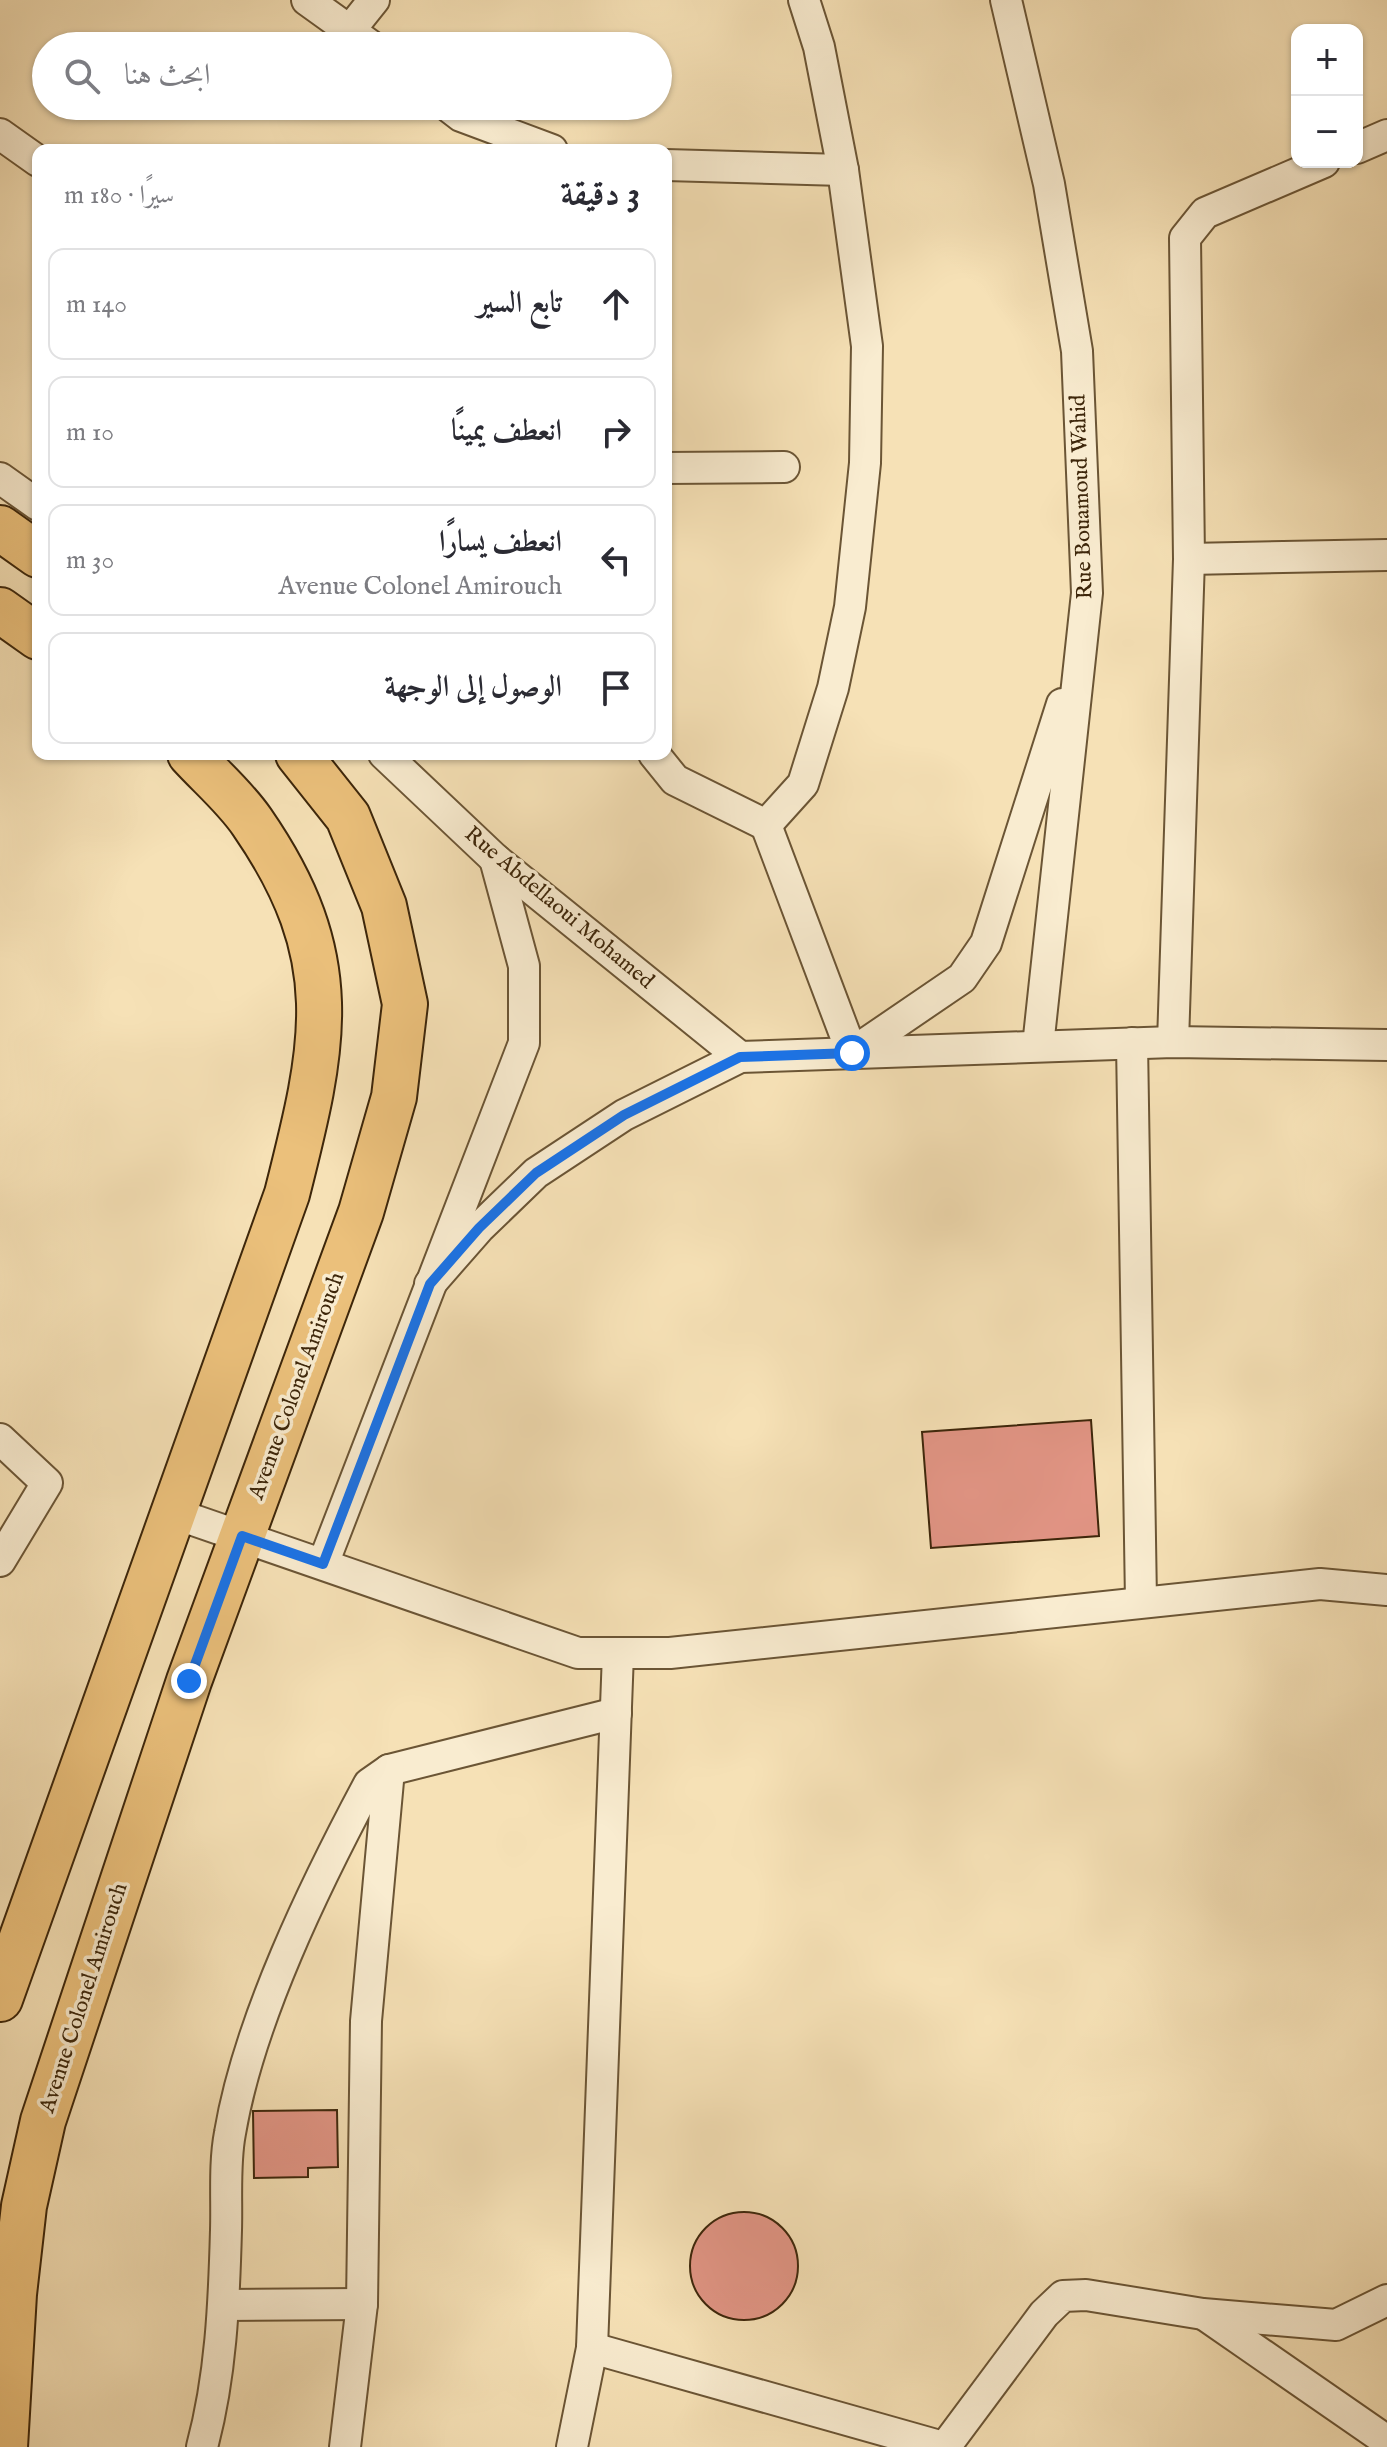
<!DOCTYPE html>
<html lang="ar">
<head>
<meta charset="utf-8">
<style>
  body { margin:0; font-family:"IM FELL English",Amiri,serif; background:#f2f2f3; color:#2b2b33; direction:rtl }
  .controls { position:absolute; right:24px; top:24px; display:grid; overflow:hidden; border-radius:16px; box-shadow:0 2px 6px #0004 }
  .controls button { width:72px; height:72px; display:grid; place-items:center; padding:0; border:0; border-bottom:2px solid #e1e1e2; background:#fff; color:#2b2b33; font:40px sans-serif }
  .stop { position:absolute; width:24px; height:24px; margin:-18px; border:6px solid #1a73e8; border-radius:50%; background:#fff }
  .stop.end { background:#1a73e8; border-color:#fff; box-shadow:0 2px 8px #0008 }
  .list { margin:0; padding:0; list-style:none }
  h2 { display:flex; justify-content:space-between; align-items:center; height:104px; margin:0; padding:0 32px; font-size:34px }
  h2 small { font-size:26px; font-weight:400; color:#7c7c81 }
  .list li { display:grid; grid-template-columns:52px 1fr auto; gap:24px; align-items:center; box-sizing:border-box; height:112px; margin:0 16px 16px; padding:0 16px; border:2px solid #e1e1e2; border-radius:16px }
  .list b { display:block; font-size:30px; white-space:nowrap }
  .list p { margin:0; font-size:26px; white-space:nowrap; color:#7c7c81 }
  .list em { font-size:26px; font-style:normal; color:#7c7c81 }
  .icon { flex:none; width:44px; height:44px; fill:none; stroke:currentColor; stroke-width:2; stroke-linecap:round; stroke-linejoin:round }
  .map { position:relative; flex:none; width:1387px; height:2447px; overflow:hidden; direction:ltr }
  .search { position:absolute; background:#fff; box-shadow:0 2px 6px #0004; left:32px; top:32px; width:640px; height:88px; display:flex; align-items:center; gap:20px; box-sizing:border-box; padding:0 28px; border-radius:44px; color:#7c7c81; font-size:30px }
  .panel { position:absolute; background:#fff; box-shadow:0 2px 6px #0004; left:32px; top:144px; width:640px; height:616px; border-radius:16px; direction:rtl }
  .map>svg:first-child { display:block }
  .building { fill:#e29585; stroke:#3d260a; stroke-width:2 }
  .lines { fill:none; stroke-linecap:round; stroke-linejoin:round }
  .minor-casing { stroke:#6b5535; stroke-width:34 }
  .primary-casing { stroke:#3d260a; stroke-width:48 }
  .minor { stroke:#f9ecd0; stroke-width:30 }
  .primary { stroke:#ebc07b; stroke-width:44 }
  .route { stroke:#1a73e8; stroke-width:10 }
  .labels { text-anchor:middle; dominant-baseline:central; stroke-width:7; stroke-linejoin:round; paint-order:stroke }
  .street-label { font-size:22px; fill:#3d260a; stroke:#f9ecd0 }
</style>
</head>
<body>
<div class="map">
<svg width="1387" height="2447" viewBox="0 0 1387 2447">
  <rect width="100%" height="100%" fill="#f6e1b6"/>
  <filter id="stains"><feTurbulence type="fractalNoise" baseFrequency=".0025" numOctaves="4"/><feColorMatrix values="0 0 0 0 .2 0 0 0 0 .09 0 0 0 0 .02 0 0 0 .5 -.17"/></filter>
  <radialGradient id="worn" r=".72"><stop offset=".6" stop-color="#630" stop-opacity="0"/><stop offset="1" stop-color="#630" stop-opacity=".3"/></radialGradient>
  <g class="building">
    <polygon points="1091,1420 1099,1536 931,1548 922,1432"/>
    <polygon points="337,2110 338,2167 308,2168 308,2177 254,2178 253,2111"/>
    <circle cx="744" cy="2266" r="54"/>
  </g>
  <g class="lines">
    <g class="minor-casing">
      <g id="minor">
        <polyline points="307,0 371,46"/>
        <polyline points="1006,0 1049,184 1077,351 1087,593 1038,1046"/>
        <polyline points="350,30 374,0"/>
        <polyline points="448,106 461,116 552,150"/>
        <polyline points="0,134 38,161"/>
        <polyline points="1357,148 1387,135"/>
        <polyline points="666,165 843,170"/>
        <polyline points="666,468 784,467"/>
        <polyline points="0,478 38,505"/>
        <polyline points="1189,559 1387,555"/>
        <polyline points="384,754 495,859 740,1057"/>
        <polyline points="654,754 675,780 766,825 803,784 833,688 850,607 865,463 867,346 843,170 819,47 804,0"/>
        <polyline points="766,825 852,1053 962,978 986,943 1062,704"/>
        <polyline points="1173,1042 1189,559 1185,238 1205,213 1324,162"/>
        <polyline points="1132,1043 1141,1601"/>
        <polyline points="430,1284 479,1228 536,1173 624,1115 740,1057 1173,1042 1387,1045"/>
        <polyline points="0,1439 47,1483 0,1561"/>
        <polyline points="176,1514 578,1653 670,1653 1320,1584 1387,1590"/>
        <polyline points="323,1564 524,1043 524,966 495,859"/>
        <polyline points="224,2305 362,2304"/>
        <polyline points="1205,2315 1387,2441"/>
        <polyline points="592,2348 943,2447"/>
        <path d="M202,2447c19,-71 22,-143 24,-217 1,-31 -2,-66 4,-97 19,-113 85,-248 139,-349l20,-14 227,-57"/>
        <polyline points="345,2447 362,2304 366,2021 389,1770"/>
        <polyline points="572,2447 592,2348 618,1653"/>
        <polyline points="945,2447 1044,2314 1063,2296 1086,2295 1203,2314 1336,2325 1387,2300"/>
      </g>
    </g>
    <g class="primary-casing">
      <g id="primary">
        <polyline points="0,528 38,555"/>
        <polyline points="0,610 38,637"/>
        <path d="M0,1999l287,-805c38,-150 59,-236 -35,-372 -17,-25 -42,-46 -62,-68"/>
        <polyline points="5,2447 14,2294 24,2206 43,2121 189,1681 361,1212 394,1097 405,1004 384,906 348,817 298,754"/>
      </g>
    </g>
    <use href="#minor" class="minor"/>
    <use href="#primary" class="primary"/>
  </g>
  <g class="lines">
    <polyline class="route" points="189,1681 242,1536 323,1564 430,1284 479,1228 536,1173 624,1115 740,1057 852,1053"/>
  </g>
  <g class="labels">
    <g class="street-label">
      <text transform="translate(1082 497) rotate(-92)">Rue Bouamoud Wahid</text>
      <text transform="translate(559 908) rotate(40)">Rue Abdellaoui Mohamed</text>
      <text transform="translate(297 1386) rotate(-70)">Avenue Colonel Amirouch</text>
      <text transform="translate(84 1998) rotate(-72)">Avenue Colonel Amirouch</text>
    </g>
  </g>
  <rect width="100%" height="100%" filter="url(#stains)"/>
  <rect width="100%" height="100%" fill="url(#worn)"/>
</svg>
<div class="controls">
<button>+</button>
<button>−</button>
</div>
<div class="stop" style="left:852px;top:1053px"></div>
<div class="stop end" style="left:189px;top:1681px"></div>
<div class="search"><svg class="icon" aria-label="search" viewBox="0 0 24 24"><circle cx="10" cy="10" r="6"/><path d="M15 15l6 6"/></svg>ابحث هنا</div>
<section class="panel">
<h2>3 دقيقة<small>سيرًا · 180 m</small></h2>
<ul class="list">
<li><svg class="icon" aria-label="ahead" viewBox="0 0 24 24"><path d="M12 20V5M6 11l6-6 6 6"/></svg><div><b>تابع السير</b></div><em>140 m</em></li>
<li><svg class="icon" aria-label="right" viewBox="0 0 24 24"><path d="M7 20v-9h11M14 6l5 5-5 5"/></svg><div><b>انعطف يمينًا</b></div><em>10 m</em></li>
<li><svg class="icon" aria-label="left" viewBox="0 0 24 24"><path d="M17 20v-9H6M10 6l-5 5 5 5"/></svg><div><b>انعطف يسارًا</b><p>Avenue Colonel Amirouch</p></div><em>30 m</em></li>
<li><svg class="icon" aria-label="arrive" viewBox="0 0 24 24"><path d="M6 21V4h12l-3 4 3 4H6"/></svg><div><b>الوصول إلى الوجهة</b></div></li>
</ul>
</section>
</div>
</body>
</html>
